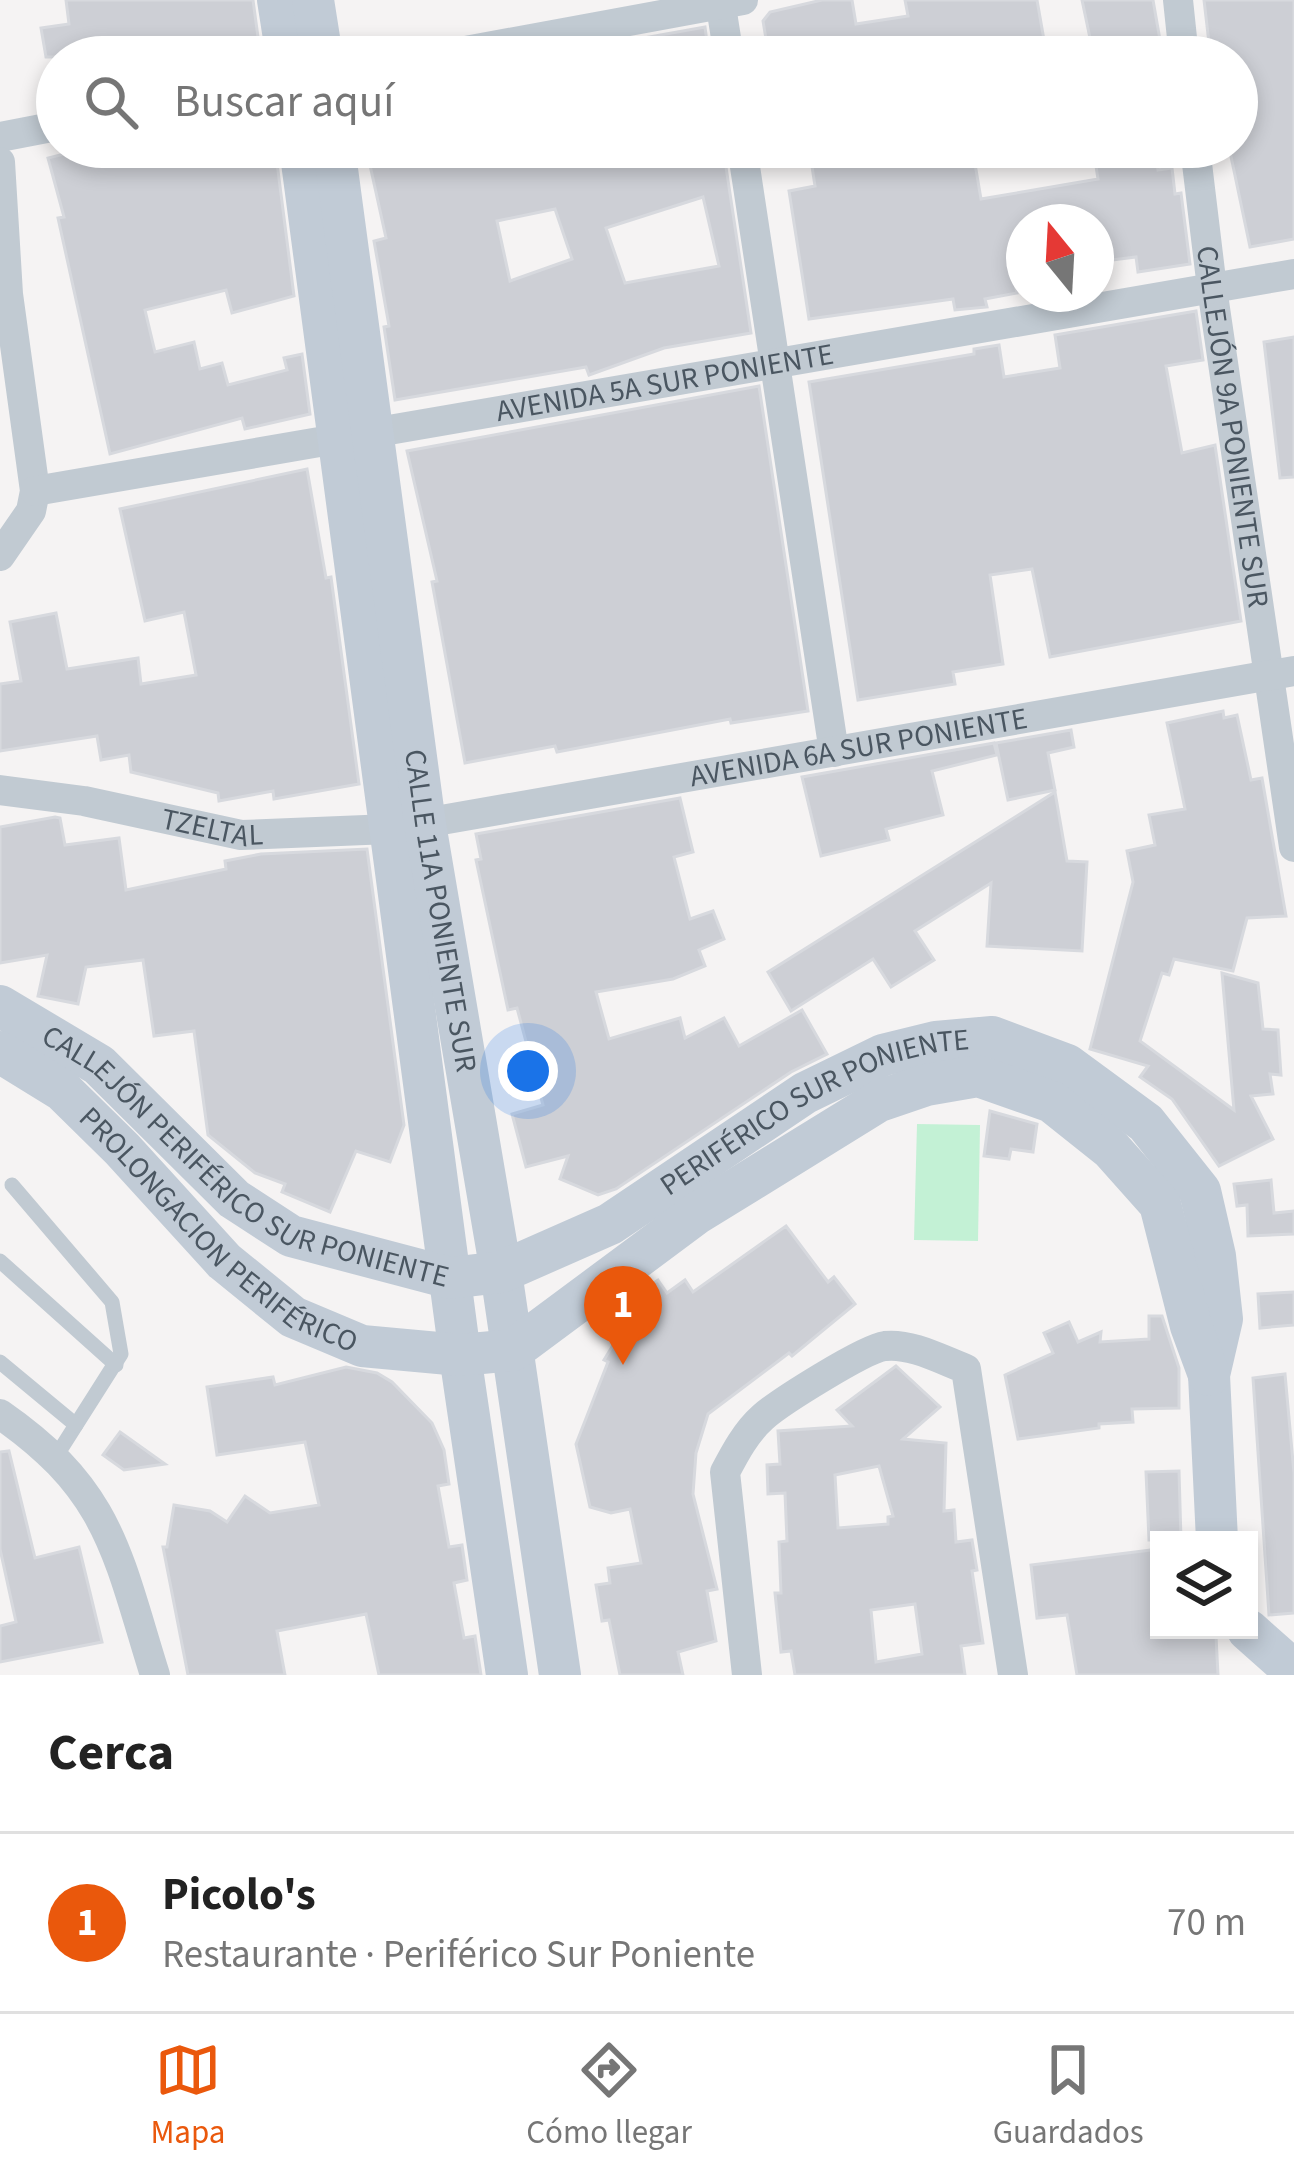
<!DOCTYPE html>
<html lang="es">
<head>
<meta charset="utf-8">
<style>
  body { margin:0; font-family:"Source Sans 3",sans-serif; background:#f6f6f6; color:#222 }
  .controls { position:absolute; right:36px; bottom:36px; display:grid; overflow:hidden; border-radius:0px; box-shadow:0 6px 18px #0003 }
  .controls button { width:108px; height:108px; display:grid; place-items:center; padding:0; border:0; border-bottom:3px solid #e0e0e0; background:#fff; color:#222; font:60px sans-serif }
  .compass { position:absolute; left:1006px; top:204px; width:108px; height:108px; border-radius:50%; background:#fff; box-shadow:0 6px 18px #0003; rotate:342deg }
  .you { position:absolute; left:528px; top:1071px; width:42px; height:42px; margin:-30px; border:9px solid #fff; border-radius:50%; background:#1a73e8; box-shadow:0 0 0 18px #1a73e833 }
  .badge { display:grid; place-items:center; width:78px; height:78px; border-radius:50%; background:#ea580c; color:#fff; font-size:39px; font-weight:700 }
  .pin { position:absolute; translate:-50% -99px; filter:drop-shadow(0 3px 6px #0008) }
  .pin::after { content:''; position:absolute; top:63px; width:42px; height:36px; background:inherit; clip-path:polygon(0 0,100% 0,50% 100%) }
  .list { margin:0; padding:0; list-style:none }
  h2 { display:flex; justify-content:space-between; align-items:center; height:156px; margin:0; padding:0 48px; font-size:51px }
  h2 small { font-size:39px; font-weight:400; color:#767676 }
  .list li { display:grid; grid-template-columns:78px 1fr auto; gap:36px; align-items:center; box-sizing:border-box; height:180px; padding:0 48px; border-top:3px solid #e0e0e0 }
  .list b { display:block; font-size:45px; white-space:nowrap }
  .list p { margin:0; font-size:39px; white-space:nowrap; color:#767676 }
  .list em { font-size:39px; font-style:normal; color:#767676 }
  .icon { flex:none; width:66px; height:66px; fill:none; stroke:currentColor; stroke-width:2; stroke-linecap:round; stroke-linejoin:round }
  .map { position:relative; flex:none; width:1294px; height:1675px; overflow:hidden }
  .search { position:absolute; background:#fff; box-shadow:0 6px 18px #0003; left:36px; right:36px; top:36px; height:132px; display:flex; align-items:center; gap:30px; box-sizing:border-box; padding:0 42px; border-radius:66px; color:#767676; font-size:45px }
  .sheet { height:336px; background:#fff }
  nav { display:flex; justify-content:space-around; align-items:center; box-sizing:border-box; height:168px; border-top:3px solid #e0e0e0; background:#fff; font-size:33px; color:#767676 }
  nav a { display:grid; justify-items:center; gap:6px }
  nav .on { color:#ea580c }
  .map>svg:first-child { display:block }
  .green { fill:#c3f1d5 }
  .building { fill:#cdcfd5; stroke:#d7d9de; stroke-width:3; fill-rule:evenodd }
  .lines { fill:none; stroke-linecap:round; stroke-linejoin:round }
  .lane { stroke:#c1cad2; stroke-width:15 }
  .street { stroke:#c1cad2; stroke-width:30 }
  .secondary { stroke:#c1cbd6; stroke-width:42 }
  .labels { text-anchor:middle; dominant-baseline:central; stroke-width:12; stroke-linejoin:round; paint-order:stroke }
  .street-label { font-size:30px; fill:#4a5661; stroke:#fff }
</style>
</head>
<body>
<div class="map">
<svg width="1294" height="1675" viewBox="0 0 1294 1675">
  <rect width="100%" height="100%" fill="#f5f3f3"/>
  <polygon class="green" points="917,1124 980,1125 978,1241 914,1240"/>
  <g class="building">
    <polygon points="66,0 253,0 258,37 205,47 206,54 187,57 46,57 41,28 69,24"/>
    <polygon points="822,0 852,0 856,24 908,16 905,0 1037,0 1047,57 769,57 763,21 770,12"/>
    <polygon points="1082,0 1153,0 1163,57 1094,57"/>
    <polygon points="1204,0 1294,0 1294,239 1250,247 1229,147 1237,147 1237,57 1218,57 1217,42 1209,43"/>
    <polygon points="705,27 709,57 578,57 577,50"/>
    <polygon points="92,147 275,147 294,296 232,313 226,290 145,310 155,352 194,342 200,369 222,363 228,385 287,370 284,358 302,354 310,414 245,429 242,418 110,454 58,218 64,217 48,158"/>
    <path d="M366,147h357l28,186 -87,15 -75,27 -3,-8 -191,33 -11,-73 5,-1 -15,-85 12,-3zM703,197l16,69 -94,17 -19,-55zM555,209l17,50 -62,22 -13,-60z"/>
    <polygon points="809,147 908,147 909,164 973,152 981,199 1098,179 1093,147 1155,147 1158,170 1172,168 1175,194 1181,193 1190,264 1138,272 1136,257 1096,262 1096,222 1024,222 1024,287 1016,288 1017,293 985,299 987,307 955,310 953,299 809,319 789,191 815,186"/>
    <polygon points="1196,311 1203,360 1166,366 1182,453 1215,445 1241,621 1050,657 1032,569 990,575 1003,664 953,672 955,684 858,700 809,382 974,354 974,349 999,345 1004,377 1060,368 1055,335"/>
    <polygon points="1294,337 1294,477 1280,478 1264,342"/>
    <polygon points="759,386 808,711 731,723 730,719 557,752 555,746 465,763 432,582 437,581 407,451"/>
    <polygon points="307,469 326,578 331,577 359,784 274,799 273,791 219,801 218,793 131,772 129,755 101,760 97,736 0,751 0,684 21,681 10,622 56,613 67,669 138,658 141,684 196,675 184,612 145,621 120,509"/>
    <polygon points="1223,711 1224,718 1237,715 1251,780 1262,778 1286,916 1247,918 1233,971 1174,959 1169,975 1162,973 1140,1041 1234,1110 1222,973 1258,983 1263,1029 1278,1030 1281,1075 1270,1074 1273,1094 1251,1096 1273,1139 1219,1166 1172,1099 1140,1077 1148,1066 1090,1049 1133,882 1127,851 1155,845 1149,815 1185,809 1167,723"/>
    <polygon points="1071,730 1074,747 1048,753 1055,790 1008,800 996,743"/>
    <polygon points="994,743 997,755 932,771 943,815 886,829 889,840 821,856 802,777"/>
    <polygon points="1055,792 1067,861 1087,862 1082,951 987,946 991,883 915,931 934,960 891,987 873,959 791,1011 768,972"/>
    <polygon points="680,798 693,852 674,857 690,919 713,911 724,939 699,950 705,966 673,979 596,992 609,1039 680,1018 685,1038 724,1018 739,1046 802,1010 827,1054 791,1072 616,1189 598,1195 560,1179 568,1156 526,1167 512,1114 543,1105 517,1008 508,1010 476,860 481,859 476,834"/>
    <polygon points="55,817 60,818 65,845 119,838 126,890 226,869 225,861 261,854 367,849 404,1125 390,1162 356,1151 330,1212 282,1192 285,1184 255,1173 208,1135 194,1031 154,1036 143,960 86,967 78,1004 38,996 47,955 0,963 0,827"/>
    <polygon points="990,1111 1037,1124 1033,1152 1011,1149 1009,1159 984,1156"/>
    <polygon points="1271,1180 1274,1213 1294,1211 1294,1234 1248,1236 1247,1205 1237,1206 1234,1184"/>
    <polygon points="786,1226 828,1282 834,1277 855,1304 792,1356 789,1353 708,1414 696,1453 693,1494 717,1589 707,1591 716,1641 678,1652 683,1675 620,1675 609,1620 602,1621 596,1585 610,1583 608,1568 641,1563 630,1509 611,1513 590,1507 576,1444 608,1362 604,1360 637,1306 632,1298 658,1280 667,1293 685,1280 693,1292"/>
    <polygon points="1294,1292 1294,1325 1260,1328 1258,1294"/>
    <polygon points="1149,1316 1162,1316 1179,1368 1179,1408 1132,1409 1133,1422 1099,1424 1099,1428 1018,1439 1005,1375 1053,1353 1044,1333 1069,1322 1078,1342 1101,1332 1100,1342 1149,1339"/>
    <path d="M896,1366l44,41 -37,32 43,4 -2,68 10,-1 2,32 16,-2 5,30 -5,1 11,72 -22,3 4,29h-170l-4,-24 -10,1 -6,-59h6l-2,-51 8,-1 -2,-48 -17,1 -1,-29 13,-1 -2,-33 74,-5 -15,-16zM879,1466l14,50 -5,1v7l-50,4 -3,-53zM915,1604l7,50 -46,8 -5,-52z"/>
    <polygon points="346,1367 377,1373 392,1382 432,1423 444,1450 449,1484 438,1486 449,1547 462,1545 467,1580 454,1583 464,1638 475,1636 481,1675 379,1675 366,1614 277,1631 285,1675 188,1675 163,1547 167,1547 174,1505 210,1511 227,1522 245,1496 270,1513 319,1505 305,1442 217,1455 207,1387 273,1377 275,1385"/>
    <polygon points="1285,1374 1294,1473 1294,1613 1269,1615 1253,1378"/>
    <polygon points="120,1432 165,1464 124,1470 103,1455"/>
    <polygon points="9,1451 35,1558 79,1547 102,1642 0,1662 0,1626 16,1622 0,1549 0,1452"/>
    <polygon points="1179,1471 1181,1540 1149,1540 1146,1472"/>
    <polygon points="1159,1549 1159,1636 1216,1636 1218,1675 1077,1675 1067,1615 1037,1618 1031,1565"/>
  </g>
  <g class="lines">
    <g class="lane">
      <polyline points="12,1185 112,1302 121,1354 55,1458"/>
      <polyline points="0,1261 116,1365"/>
      <polyline points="0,1362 76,1425"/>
    </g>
    <g class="street">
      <polyline points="720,0 729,57"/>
      <polyline points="1178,0 1184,57"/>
      <polyline points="433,57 743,0"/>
      <polyline points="0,137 57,126"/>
      <polyline points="742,147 834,752"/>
      <path id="s1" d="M1195,147l17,141 82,559"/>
      <polyline points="0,162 8,294 35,491 31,511 0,556"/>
      <path id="s2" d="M35,491l1259,-217"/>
      <path id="s3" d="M0,790l84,11 157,34 149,-6 904,-158"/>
      <path d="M0,1414c111,77 117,140 155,261"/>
      <path d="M747,1675l-22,-203c10,-19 21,-40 38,-55 17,-15 101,-68 122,-71 26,-3 57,14 81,23l47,306"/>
    </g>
    <g class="secondary">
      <polyline points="278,0 287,57"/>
      <polyline points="313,0 322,57"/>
      <polyline points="300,147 460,1355 507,1675"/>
      <path id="s4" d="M334,147l91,677 76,448 59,403"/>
      <path id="s5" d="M0,1006l99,59 135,134 57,37 159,42 51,-6 109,-48 195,-131 78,-38 53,-13 56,-5 75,28 79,58 54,68 15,65 7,63 -13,56 8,165"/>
      <path id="s6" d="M0,1052l63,39 59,58 102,112 69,56 69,29 98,9 53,-5 183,-136 183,-113 47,-16 52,-9 74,26 59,47 49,55 31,122 18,49"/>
      <polyline points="1248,1630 1294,1671"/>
    </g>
  </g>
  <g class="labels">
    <g class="street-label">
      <text stroke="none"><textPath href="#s2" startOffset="639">AVENIDA 5A SUR PONIENTE</textPath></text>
      <text stroke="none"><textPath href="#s1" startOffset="282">CALLEJÓN 9A PONIENTE SUR</textPath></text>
      <text stroke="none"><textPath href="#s3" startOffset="870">AVENIDA 6A SUR PONIENTE</textPath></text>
      <text stroke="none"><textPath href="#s3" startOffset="216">TZELTAL</textPath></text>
      <text stroke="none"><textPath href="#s4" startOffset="771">CALLE 11A PONIENTE SUR</textPath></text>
      <text stroke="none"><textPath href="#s5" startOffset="945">PERIFÉRICO SUR PONIENTE</textPath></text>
      <text stroke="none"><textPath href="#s5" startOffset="294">CALLEJÓN PERIFÉRICO SUR PONIENTE</textPath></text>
      <text stroke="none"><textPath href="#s6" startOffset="285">PROLONGACION PERIFÉRICO</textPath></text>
    </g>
  </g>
</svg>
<div class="controls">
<button><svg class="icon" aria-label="layers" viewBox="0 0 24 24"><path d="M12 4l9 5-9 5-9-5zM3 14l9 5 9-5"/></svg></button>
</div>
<svg class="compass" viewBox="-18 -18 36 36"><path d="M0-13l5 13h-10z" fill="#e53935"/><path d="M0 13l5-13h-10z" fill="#767676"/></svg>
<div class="you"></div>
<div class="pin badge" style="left:623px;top:1365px">1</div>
<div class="search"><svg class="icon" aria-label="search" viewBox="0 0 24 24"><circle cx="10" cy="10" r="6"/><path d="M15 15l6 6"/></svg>Buscar aquí</div>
</div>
<section class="sheet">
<h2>Cerca<small></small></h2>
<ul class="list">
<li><span class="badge">1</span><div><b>Picolo's</b><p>Restaurante · Periférico Sur Poniente</p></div><em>70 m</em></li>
</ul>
</section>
<nav>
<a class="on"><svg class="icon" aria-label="map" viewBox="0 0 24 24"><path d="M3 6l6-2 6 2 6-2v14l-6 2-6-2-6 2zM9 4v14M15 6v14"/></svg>Mapa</a>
<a><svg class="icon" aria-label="directions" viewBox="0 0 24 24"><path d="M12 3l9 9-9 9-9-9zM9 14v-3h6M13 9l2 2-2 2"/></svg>Cómo llegar</a>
<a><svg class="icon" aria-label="saved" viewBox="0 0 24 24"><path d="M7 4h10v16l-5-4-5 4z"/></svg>Guardados</a>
</nav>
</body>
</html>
